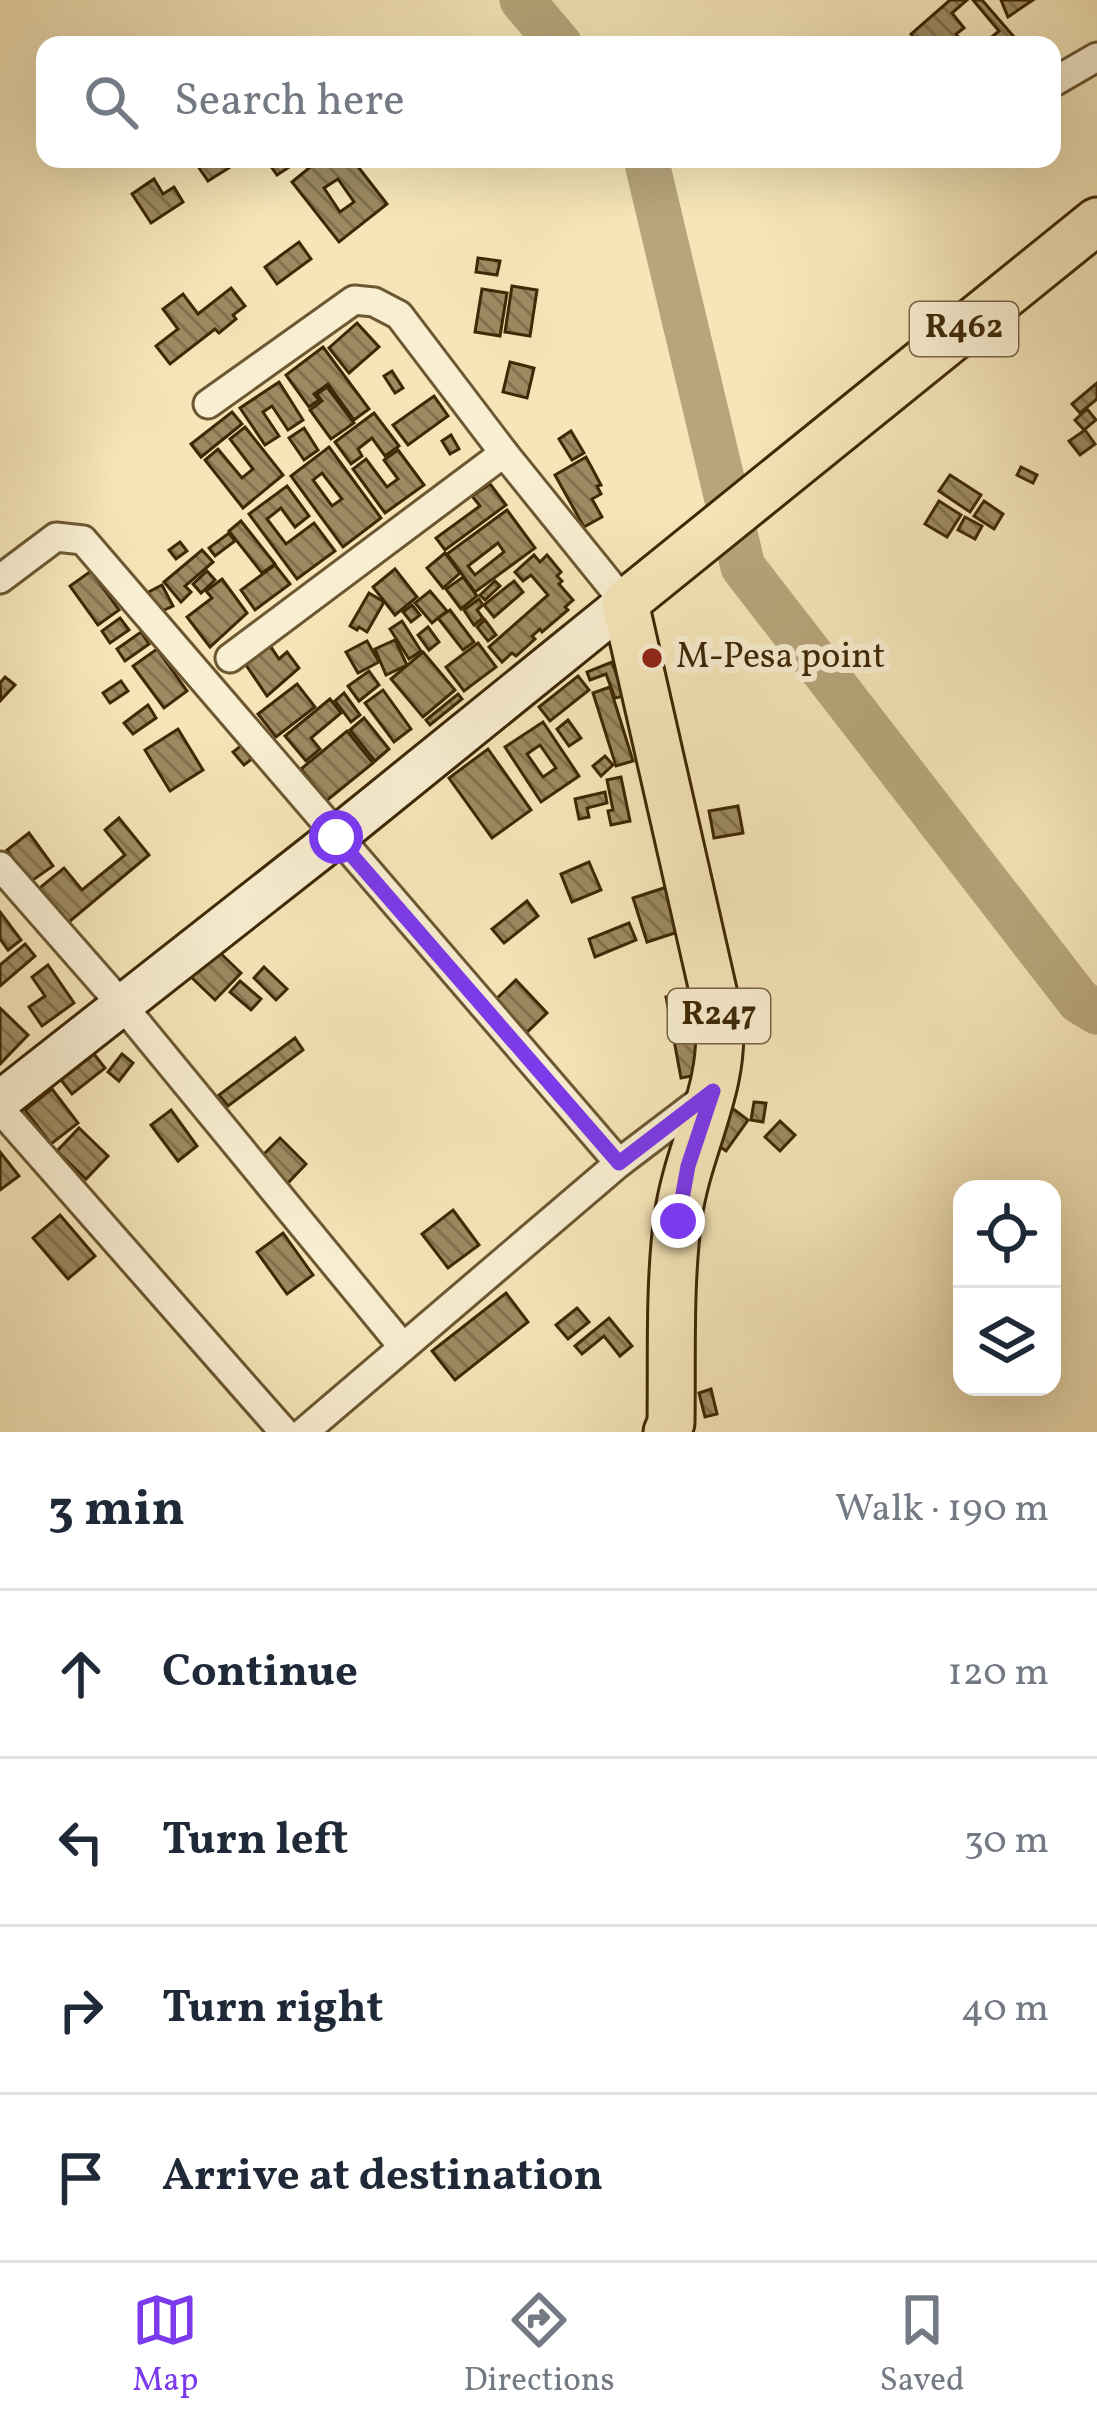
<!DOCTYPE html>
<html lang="en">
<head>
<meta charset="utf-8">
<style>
  body { margin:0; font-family:Vollkorn,serif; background:#f6f6f7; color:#1f2937 }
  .controls { position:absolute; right:36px; bottom:36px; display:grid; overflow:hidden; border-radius:24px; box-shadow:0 12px 48px #0002 }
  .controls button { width:108px; height:108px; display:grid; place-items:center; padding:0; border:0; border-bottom:3px solid #e0e1e3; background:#fff; color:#1f2937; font:60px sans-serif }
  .stop { position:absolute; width:36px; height:36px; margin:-27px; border:9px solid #7c3aed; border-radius:50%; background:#fff }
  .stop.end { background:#7c3aed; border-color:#fff; box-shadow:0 3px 12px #0008 }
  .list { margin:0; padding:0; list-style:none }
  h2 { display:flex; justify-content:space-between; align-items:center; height:156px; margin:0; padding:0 48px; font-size:51px }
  h2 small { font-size:39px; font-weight:400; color:#747a83 }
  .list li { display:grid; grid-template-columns:78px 1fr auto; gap:36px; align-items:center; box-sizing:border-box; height:168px; padding:0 48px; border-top:3px solid #e0e1e3 }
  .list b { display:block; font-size:45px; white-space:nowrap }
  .list em { font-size:39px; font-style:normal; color:#747a83 }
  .icon { flex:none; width:66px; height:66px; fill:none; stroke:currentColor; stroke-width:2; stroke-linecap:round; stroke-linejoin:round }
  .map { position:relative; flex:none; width:1097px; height:1432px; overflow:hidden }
  .search { position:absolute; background:#fff; box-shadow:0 12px 48px #0002; left:36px; right:36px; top:36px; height:132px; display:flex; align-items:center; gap:30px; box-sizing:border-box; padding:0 42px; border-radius:24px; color:#747a83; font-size:45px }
  .sheet { height:828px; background:#fff }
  nav { display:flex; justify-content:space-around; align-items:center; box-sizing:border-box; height:168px; border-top:3px solid #e0e1e3; background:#fff; font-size:33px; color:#747a83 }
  nav a { display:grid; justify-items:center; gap:6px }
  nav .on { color:#7c3aed }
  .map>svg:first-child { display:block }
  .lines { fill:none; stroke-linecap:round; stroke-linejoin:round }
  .river { stroke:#b7a57b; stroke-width:45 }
  .building { fill:url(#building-back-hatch); stroke:#3e2805; stroke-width:3; fill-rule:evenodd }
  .street-casing { stroke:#6c5732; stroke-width:33 }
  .secondary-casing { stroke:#3e2805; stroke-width:45 }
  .primary-casing { stroke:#3e2805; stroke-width:51 }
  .street { stroke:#f8eed1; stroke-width:27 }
  .secondary { stroke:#f8eed1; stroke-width:39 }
  .primary { stroke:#f5e5b8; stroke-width:45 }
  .route { stroke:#7c3aed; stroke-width:15 }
  .poi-dot { fill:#8f2418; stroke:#f8eed1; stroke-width:4.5 }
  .labels { text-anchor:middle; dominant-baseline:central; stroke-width:12; stroke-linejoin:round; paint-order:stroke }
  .shield { fill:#f8eed1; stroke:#766342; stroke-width:3 }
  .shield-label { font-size:33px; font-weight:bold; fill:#3e2805 }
  .poi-label { font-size:36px; fill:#3e2805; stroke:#f8eed1; text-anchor:start }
</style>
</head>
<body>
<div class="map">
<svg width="1097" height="1432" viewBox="0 0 1097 1432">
  <defs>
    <pattern id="building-back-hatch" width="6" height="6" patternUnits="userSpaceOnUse" patternTransform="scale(3)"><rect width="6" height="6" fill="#9d8a62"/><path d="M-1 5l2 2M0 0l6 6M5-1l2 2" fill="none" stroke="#81714f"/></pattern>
  </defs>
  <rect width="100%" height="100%" fill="#f5e5b8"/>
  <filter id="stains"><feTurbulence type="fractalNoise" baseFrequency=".00167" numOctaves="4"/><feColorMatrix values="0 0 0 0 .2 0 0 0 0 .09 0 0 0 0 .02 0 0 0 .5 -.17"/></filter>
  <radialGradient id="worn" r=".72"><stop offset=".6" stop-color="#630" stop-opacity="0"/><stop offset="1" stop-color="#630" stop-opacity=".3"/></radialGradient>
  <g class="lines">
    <g class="river">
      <polyline points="522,0 560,45"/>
      <polyline points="646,159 743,567 1079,1001 1097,1012"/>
    </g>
  </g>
  <g class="building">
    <polygon points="950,0 967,0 952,13 964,28 956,34 965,45 921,45 911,34"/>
    <polygon points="973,0 982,0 1021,45 982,45 999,31"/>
    <polygon points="1001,0 1033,0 1008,17"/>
    <polygon points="193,159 232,159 235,164 208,181"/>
    <polygon points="270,159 290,159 294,164 277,175 267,161"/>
    <path d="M320,159h32l35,45 -48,38 -47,-60zM338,179l16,23 -14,10 -16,-24z"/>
    <polygon points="154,179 163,194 174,187 183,202 151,223 132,194"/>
    <polygon points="299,242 311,259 277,284 265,267"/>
    <polygon points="478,258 500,261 497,275 476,272"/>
    <polygon points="512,286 537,290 530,336 505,332"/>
    <polygon points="231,288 245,306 233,315 236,319 219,333 215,329 170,364 156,346 178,329 163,309 183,294 198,314"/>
    <polygon points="482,289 507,293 500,336 475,332"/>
    <polygon points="357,323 379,347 349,373 329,348"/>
    <polygon points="323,347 369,409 354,420 328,384 314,394 319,400 309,407 286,375"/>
    <polygon points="510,362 534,368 527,398 503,392"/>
    <polygon points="392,371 403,388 395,393 384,376"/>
    <polygon points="279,382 303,420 288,430 272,406 263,412 279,436 265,445 240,408"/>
    <polygon points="1097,383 1097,399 1080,413 1072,404"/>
    <polygon points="327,387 354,423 331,439 310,410 322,401 317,394"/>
    <polygon points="434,396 448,416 408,445 393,425"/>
    <polygon points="1087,409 1096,420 1084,430 1075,420"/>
    <polygon points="232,412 242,424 201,457 191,444"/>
    <polygon points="374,413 399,446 385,456 372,438 358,449 362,456 351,464 335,442"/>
    <polygon points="245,427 283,475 243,508 205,460 218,449 242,478 253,469 230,439"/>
    <polygon points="304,428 318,450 304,460 289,438"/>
    <polygon points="1085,430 1095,444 1080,455 1069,441"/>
    <polygon points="571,431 584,453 572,460 559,439"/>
    <polygon points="451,435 459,449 450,454 442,441"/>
    <path d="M329,447l52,71 -38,29 -52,-71zM322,473l20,26 -10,7 -19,-26z"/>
    <polygon points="398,450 424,485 385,513 353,469 366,459 387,487 398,479 384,460"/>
    <polygon points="586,457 601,485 597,486 601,494 592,499 602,517 584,527 555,475"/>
    <polygon points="1021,467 1037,475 1033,483 1017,475"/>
    <polygon points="950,475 981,495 970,512 939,491"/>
    <polygon points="490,484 506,505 445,550 436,538 480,506 472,496"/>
    <polygon points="287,486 309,516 295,527 281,508 267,519 286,544 314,523 335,551 297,579 249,514"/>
    <polygon points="939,501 961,515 947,537 925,524"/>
    <polygon points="984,501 1003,514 994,529 974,516"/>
    <path d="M507,510l28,38 -60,44 -28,-38zM498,543l6,9 -29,23 -7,-9z"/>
    <polygon points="965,517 982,526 975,539 958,530"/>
    <polygon points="241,521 275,564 262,573 229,531"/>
    <polygon points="229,533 235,541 215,556 209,548"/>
    <polygon points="180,542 187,551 176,559 169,550"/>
    <polygon points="202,550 213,562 185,586 191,592 181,602 164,582"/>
    <polygon points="445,553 460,573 443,588 427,568"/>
    <polygon points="534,555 540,562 547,555 561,572 557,576 562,581 559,584 573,600 565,607 568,610 542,632 540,629 532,636 535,639 516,656 512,653 502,662 489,647 548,595 531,575 523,581 515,572"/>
    <polygon points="275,565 290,584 255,610 241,590"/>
    <polygon points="395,569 417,597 395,615 373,587"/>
    <polygon points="91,571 119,610 98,625 70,586"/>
    <polygon points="207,571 215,580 201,593 193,584"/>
    <polygon points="463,577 477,596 461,609 446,589"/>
    <polygon points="222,579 247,613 210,647 187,617 212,598 206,591"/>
    <polygon points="495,581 500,586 485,600 480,595"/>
    <polygon points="514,581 523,592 494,617 484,605"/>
    <polygon points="162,585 173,606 155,614 145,594"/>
    <polygon points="430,591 447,611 432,623 415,603"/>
    <polygon points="369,593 384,602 367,632 359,627 357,630 350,626"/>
    <polygon points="479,599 483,605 477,610 483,618 474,625 464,610"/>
    <polygon points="412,605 420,615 411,622 403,612"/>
    <polygon points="450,610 474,642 463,650 438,618"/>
    <polygon points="120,618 129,630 110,643 102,631"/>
    <polygon points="485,620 496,635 488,641 477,627"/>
    <polygon points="402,621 421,651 409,659 390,629"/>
    <polygon points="428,627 439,642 429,650 418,635"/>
    <polygon points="141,632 149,644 125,661 117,649"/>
    <polygon points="265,638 279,659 287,652 299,668 267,696 240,656"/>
    <polygon points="395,640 407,665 386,675 375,649"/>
    <polygon points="367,641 379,662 358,673 346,652"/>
    <polygon points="478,643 496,667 464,691 446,667"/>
    <polygon points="157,649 187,691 164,708 133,666"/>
    <polygon points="423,652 455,690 423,717 391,679"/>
    <polygon points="612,662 624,696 615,698 606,674 590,680 587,672"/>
    <polygon points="369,671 379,685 359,701 348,686"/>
    <polygon points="578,676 589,690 550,721 539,707"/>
    <polygon points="5,677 15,685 1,700 0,683"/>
    <polygon points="121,681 128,691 110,703 103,693"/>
    <polygon points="297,684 315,707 276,737 258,714"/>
    <polygon points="610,687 633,761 616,766 593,693"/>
    <polygon points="383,690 411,729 394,742 365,703"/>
    <polygon points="344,693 360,715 351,722 335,701"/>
    <polygon points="458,694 462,699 430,725 426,720"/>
    <polygon points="330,699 341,713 311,738 320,749 306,761 285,736"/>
    <polygon points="148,705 156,718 133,734 124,723"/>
    <polygon points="364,718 389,749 375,761 350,730"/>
    <polygon points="568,720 581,738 569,746 557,729"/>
    <path d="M543,722l36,54 -38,26 -36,-55zM540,745l16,23 -13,9 -16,-23z"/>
    <polygon points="178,729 203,770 170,791 145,750"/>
    <polygon points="347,731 373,763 326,801 301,769"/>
    <polygon points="242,745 253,758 244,765 233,752"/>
    <polygon points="488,749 531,810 492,838 449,778"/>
    <polygon points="605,756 613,765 601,776 593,766"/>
    <polygon points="621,777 630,821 611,825 608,811 613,810 607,780"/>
    <polygon points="605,792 607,803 587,808 589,817 579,819 575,799"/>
    <polygon points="738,806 743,833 714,838 709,811"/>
    <polygon points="119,818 149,855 64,926 36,891 64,868 82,890 125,855 105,830"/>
    <polygon points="29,833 53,866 30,882 7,850"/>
    <polygon points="589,862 601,890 572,902 561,874"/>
    <polygon points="673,885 687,929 647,942 633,898"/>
    <polygon points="527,901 538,916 504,943 492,929"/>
    <polygon points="0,912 21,940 8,950 0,939"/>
    <polygon points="629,923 636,940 595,957 589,939"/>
    <polygon points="25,944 35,956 0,986 0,965"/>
    <polygon points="216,949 241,973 215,1000 190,976"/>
    <polygon points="48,965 74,1003 42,1026 29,1007 45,996 32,977"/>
    <polygon points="264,967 287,989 276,1000 254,978"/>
    <polygon points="516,980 547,1013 525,1034 494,1001"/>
    <polygon points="240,981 261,999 251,1010 230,992"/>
    <polygon points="697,991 711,1072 681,1078 666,997"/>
    <polygon points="0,1008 28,1035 0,1064"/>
    <polygon points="295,1038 303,1050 228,1106 219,1095"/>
    <polygon points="94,1054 105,1068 72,1094 61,1080"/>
    <polygon points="122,1054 133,1063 119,1081 108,1072"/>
    <polygon points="52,1089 78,1123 51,1144 25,1110"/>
    <polygon points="754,1102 766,1103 763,1122 751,1120"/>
    <polygon points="732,1108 748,1120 726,1151 709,1139"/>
    <polygon points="171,1110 197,1146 178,1161 151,1125"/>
    <polygon points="780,1121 795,1135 780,1151 765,1137"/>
    <polygon points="79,1128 108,1156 86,1179 57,1151"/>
    <polygon points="280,1138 306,1164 286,1185 260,1158"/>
    <polygon points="0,1152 19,1176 0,1190"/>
    <polygon points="453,1210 479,1245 448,1268 422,1234"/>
    <polygon points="60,1215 95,1256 68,1279 33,1238"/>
    <polygon points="283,1233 313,1275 287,1294 257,1252"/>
    <polygon points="506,1293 528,1322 455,1380 432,1351"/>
    <polygon points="577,1308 589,1322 568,1339 556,1325"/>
    <polygon points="609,1318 632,1346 620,1356 604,1336 582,1354 575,1346"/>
    <polygon points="711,1389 717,1414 705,1417 699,1393"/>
  </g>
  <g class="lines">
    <g class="street-casing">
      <g id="street">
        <polyline points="1052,83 1097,57"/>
        <polyline points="208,404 354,300 374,302 399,315 504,453 625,603"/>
        <polyline points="0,579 56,537 83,540 619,1163"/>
        <polyline points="230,658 504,453"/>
        <polyline points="0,866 122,1005 403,1347"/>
        <polyline points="0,1109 284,1432"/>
        <polyline points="304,1432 619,1163 711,1093"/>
      </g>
    </g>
    <g class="secondary-casing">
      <polyline id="secondary" points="0,1101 336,837 625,603"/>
    </g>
    <g class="primary-casing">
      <path id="primary" d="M667,1432l4,-9c1,-67 -2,-139 7,-206 10,-71 48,-128 41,-200l-94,-414 472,-382"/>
    </g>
    <use href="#street" class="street"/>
    <use href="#secondary" class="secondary"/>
    <use href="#primary" class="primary"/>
  </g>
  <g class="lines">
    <polyline class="route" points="336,837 619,1163 713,1091 688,1166 678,1221"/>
  </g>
  <circle class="poi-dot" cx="652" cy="658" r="12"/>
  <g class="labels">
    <g class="shield">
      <rect x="910" y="302" width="108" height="54" rx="9"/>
      <rect x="668" y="989" width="102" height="54" rx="9"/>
    </g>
    <g class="shield-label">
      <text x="964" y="329">R462</text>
      <text x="719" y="1016">R247</text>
    </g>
    <g class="poi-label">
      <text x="676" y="658">M-Pesa point</text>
    </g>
  </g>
  <rect width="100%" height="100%" filter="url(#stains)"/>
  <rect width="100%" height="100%" fill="url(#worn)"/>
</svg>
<div class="controls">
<button><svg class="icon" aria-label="locate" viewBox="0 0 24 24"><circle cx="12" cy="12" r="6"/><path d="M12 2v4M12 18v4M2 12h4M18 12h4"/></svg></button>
<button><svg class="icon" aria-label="layers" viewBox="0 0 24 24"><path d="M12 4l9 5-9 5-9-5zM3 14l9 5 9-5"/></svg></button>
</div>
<div class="stop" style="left:336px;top:837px"></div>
<div class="stop end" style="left:678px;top:1221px"></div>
<div class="search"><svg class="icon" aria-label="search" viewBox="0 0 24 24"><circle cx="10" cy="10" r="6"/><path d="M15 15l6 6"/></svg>Search here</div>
</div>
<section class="sheet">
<h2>3 min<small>Walk · 190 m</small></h2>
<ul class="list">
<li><svg class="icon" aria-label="ahead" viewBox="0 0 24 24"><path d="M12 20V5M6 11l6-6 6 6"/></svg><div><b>Continue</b></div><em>120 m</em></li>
<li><svg class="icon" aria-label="left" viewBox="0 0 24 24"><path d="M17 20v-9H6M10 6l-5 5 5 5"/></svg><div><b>Turn left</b></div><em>30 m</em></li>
<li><svg class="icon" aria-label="right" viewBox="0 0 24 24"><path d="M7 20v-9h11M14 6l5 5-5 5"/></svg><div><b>Turn right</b></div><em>40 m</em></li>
<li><svg class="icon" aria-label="arrive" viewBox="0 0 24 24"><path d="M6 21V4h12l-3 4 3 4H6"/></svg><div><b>Arrive at destination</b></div></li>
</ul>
</section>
<nav>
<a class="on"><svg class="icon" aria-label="map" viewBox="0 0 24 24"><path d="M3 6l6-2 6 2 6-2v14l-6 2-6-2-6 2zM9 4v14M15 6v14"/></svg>Map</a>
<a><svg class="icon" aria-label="directions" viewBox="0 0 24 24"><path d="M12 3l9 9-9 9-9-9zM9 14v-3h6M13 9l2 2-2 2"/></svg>Directions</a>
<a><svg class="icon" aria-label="saved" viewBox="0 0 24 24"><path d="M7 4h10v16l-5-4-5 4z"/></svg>Saved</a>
</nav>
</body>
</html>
